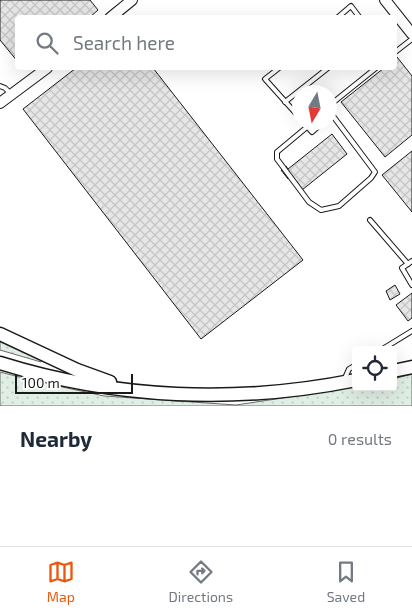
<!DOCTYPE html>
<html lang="en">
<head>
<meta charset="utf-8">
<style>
  body { margin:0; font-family:"Exo 2",sans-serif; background:#f2f2f3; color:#1f2937 }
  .controls { position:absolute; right:15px; bottom:15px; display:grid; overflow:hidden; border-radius:5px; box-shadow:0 5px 20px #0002 }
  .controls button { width:45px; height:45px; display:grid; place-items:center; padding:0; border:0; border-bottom:1px solid #e0e1e3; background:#fff; color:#1f2937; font:25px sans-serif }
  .compass { position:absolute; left:292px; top:85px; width:45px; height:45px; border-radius:50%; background:#fff; box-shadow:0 5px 20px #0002; rotate:190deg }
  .scale { position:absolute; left:15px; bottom:12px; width:118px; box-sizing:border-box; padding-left:5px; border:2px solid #1a1a1a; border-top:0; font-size:14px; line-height:18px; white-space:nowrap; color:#1a1a1a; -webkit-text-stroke:4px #fff; paint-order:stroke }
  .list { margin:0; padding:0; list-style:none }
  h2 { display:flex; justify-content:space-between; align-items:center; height:65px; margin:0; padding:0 20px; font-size:21px }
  h2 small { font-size:16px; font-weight:400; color:#747a83 }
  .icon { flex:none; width:28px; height:28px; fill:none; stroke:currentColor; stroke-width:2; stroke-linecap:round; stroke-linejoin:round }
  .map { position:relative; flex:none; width:412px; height:406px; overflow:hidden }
  .search { position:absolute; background:#fff; box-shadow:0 5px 20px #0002; left:15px; right:15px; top:15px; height:55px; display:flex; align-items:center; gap:12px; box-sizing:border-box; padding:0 18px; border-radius:5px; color:#747a83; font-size:19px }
  .sheet { height:140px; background:#fff }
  nav { display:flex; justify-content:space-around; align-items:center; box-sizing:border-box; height:70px; border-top:1px solid #e0e1e3; background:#fff; font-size:14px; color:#747a83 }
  nav a { display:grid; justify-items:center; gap:2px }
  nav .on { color:#ea580c }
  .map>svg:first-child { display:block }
  .grass { fill:url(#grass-dots); stroke:#6a6a6a }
  .building { fill:url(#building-cross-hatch); stroke:#1a1a1a }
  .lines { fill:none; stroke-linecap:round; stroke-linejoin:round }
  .lane-casing { stroke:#1a1a1a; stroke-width:6 }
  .secondary-casing { stroke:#1a1a1a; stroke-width:12 }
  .highway-casing { stroke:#1a1a1a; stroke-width:15 }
  .lane { stroke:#fff; stroke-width:4 }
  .secondary { stroke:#fff; stroke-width:10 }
  .highway { stroke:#fff; stroke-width:12 }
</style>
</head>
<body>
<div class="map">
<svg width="412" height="406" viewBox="0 0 412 406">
  <defs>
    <pattern id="grass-dots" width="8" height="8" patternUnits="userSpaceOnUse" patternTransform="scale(1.25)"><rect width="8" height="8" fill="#e0efe3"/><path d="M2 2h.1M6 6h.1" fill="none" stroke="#c0ccc2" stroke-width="1.8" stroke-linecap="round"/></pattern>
    <pattern id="building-cross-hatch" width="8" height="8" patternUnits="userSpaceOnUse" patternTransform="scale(1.25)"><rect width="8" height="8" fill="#e6e6e6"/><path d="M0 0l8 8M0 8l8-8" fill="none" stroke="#c5c5c5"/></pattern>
  </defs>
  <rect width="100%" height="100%" fill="#fff"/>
  <g class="grass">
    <polygon points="0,339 42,359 41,362 0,350"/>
    <polygon points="0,372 35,381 104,396 236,405 356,387 393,387 393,379 412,374 412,406 2,406 0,405"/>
  </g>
  <g class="building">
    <polygon points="0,0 90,0 98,10 89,18 18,18 18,62 0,40"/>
    <polygon points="397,57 412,76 412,135 385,157 341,102 384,68 394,68 394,59"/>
    <polygon points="76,68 153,68 303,260 201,339 23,109"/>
    <polygon points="332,134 347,154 302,190 292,176 288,179 281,170 286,166 288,169"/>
    <polygon points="412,151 412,212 382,175"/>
    <polygon points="395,285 400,294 390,300 386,291"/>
    <polygon points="412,293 412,318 408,321 396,305"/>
  </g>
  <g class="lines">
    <g class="lane-casing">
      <g id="lane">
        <polyline points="337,18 351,6 360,18"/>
        <polyline points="394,53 412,39"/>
        <polyline points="279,68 265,79 300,118"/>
        <polyline points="0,86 5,88 11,94"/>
        <polyline points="285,102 328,68"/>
        <polyline points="330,105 376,68"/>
        <polyline points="303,122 312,132 323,122"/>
        <polyline points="307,127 277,152 277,159 309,202 321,210 339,206 371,178 375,172 330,112"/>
        <polyline points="370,220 408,264"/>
        <polyline points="412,261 402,268 412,285"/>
        <polyline points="381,350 412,331"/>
        <polyline points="345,378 349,369 356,365"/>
      </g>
    </g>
    <g class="secondary-casing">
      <g id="secondary">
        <polyline points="385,0 412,34"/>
        <polyline points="110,18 132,0"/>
        <polyline points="0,103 47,68"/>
      </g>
    </g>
    <g class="highway-casing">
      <g id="highway">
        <polyline points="0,334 77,370 110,382"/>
        <path d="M0,363c115,36 237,41 356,17"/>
        <polyline points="393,371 412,367"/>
      </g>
    </g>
    <use href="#lane" class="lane"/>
    <use href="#secondary" class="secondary"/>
    <use href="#highway" class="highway"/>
  </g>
</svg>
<div class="controls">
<button><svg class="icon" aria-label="locate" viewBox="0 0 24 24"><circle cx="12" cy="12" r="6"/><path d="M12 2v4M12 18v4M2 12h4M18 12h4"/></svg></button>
</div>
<svg class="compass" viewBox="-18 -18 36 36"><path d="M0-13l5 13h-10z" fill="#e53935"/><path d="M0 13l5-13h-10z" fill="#747a83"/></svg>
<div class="scale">100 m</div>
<div class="search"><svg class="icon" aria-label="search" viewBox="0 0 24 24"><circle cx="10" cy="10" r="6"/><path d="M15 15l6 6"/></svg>Search here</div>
</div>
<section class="sheet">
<h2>Nearby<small>0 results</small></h2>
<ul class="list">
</ul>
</section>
<nav>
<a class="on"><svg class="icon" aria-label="map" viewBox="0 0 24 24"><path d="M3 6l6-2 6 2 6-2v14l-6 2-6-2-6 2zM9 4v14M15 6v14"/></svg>Map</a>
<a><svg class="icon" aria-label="directions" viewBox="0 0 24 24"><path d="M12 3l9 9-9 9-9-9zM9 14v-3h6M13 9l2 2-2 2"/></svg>Directions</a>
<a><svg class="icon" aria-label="saved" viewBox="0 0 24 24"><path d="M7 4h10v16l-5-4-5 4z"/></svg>Saved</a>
</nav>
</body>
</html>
